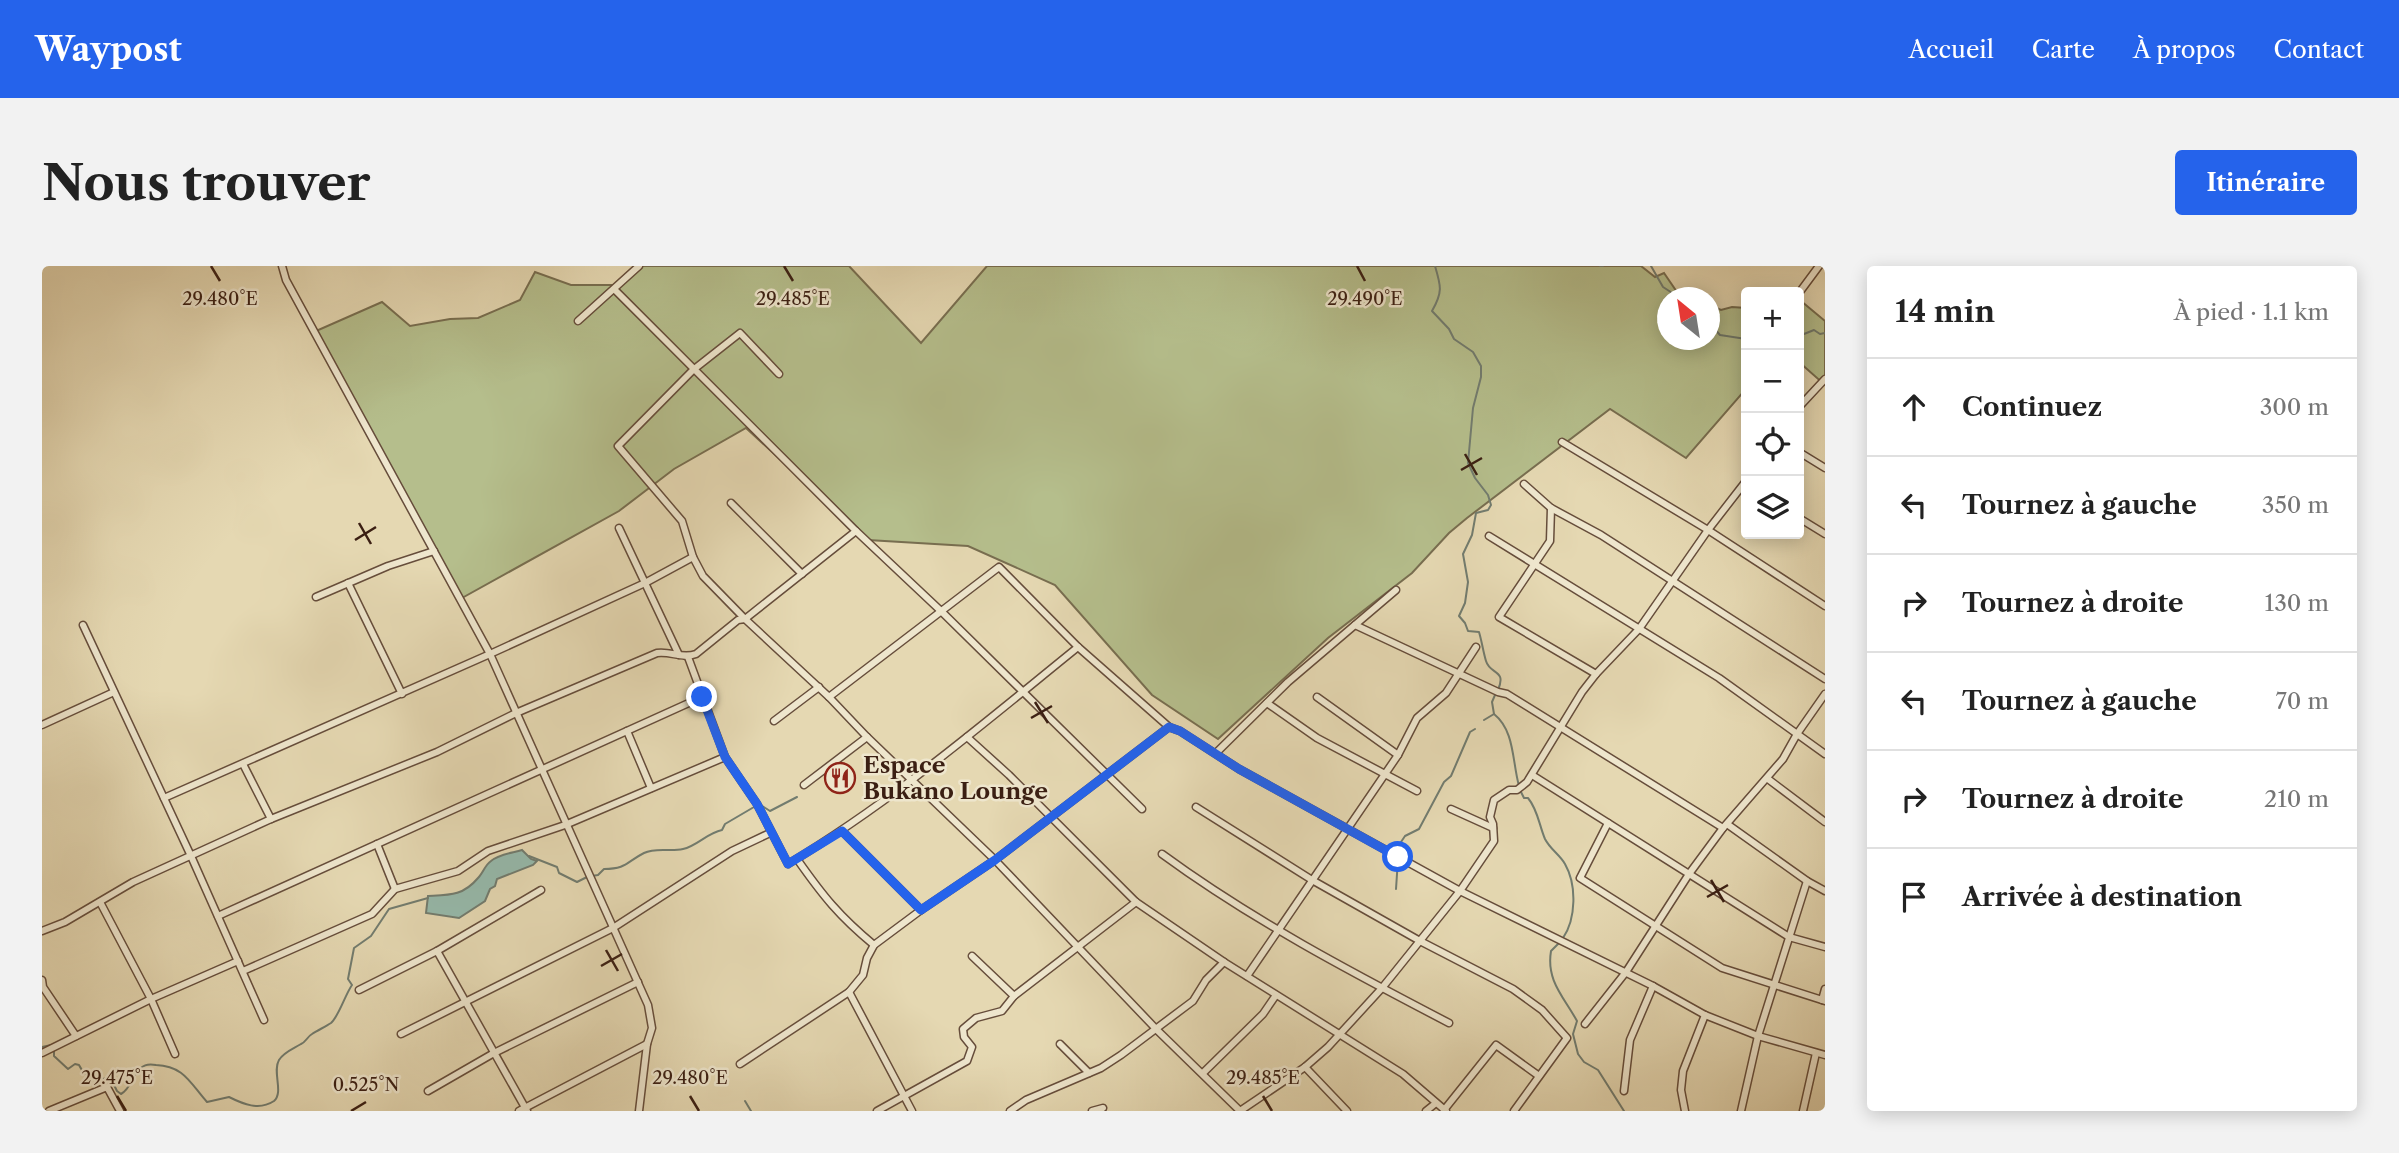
<!DOCTYPE html>
<html lang="fr">
<head>
<meta charset="utf-8">
<style>
  body { margin:0; font-family:"Libre Caslon Text",serif; background:#f2f2f2; color:#222 }
  .controls { position:absolute; right:21px; top:21px; display:grid; overflow:hidden; border-radius:7px; box-shadow:0 4px 18px #0003 }
  .controls button { width:63px; height:63px; display:grid; place-items:center; padding:0; border:0; border-bottom:2px solid #e0e0e0; background:#fff; color:#222; font:35px sans-serif }
  .compass { position:absolute; left:1615px; top:21px; width:63px; height:63px; border-radius:50%; background:#fff; box-shadow:0 4px 18px #0003; rotate:330deg }
  .stop { position:absolute; width:21px; height:21px; margin:-16px; border:5px solid #2563eb; border-radius:50%; background:#fff }
  .stop.end { background:#2563eb; border-color:#fff; box-shadow:0 2px 7px #0008 }
  .list { margin:0; padding:0; list-style:none }
  h2 { display:flex; justify-content:space-between; align-items:center; height:91px; margin:0; padding:0 28px; font-size:30px }
  h2 small { font-size:23px; font-weight:400; color:#767676 }
  .list li { display:grid; grid-template-columns:46px 1fr auto; gap:21px; align-items:center; box-sizing:border-box; height:98px; padding:0 28px; border-top:2px solid #e0e0e0 }
  .list b { display:block; font-size:26px; white-space:nowrap }
  .list em { font-size:23px; font-style:normal; color:#767676 }
  .icon { flex:none; width:38px; height:38px; fill:none; stroke:currentColor; stroke-width:2; stroke-linecap:round; stroke-linejoin:round }
  .map { position:relative; flex:none; width:1783px; height:845px; overflow:hidden; border-radius:7px }
  header { display:flex; align-items:center; gap:42px; box-sizing:border-box; height:98px; padding:0 35px; background:#2563eb; color:#fff }
  header strong { font-size:33px }
  nav { display:flex; gap:38px; margin-inline-start:auto; font-size:24px }
  .intro { display:flex; align-items:center; justify-content:space-between; box-sizing:border-box; height:168px; padding:0 42px }
  h1 { margin:0; font-size:49px }
  .button { padding:18px 32px; border-radius:7px; background:#2563eb; color:#fff; font-size:24px; font-weight:700 }
  main { display:flex; gap:42px; padding:0 42px }
  aside { flex:1; background:#fff; border-radius:7px; box-shadow:0 4px 18px #0003 }
  .map>svg:first-child { display:block }
  .green { fill:#b5be8c; stroke:#786e50; stroke-width:2 }
  .water { fill:#96baac; stroke:#727c6f; stroke-width:2 }
  .lines { fill:none; stroke-linecap:round; stroke-linejoin:round }
  .stream { stroke:#727c6f; stroke-width:2 }
  .minor-casing { stroke:#664d3b; stroke-width:9 }
  .minor { stroke:#eee6cd; stroke-width:6 }
  .route { stroke:#2563eb; stroke-width:9 }
  .ticks { fill:none; stroke:#3b1f13; stroke-width:2.5 }
  .labels { text-anchor:middle; dominant-baseline:central; stroke-width:5; stroke-linejoin:round; paint-order:stroke }
  .poi-label { font-size:23px; font-weight:bold; fill:#3b1f13; stroke:#eee6cd; text-anchor:start }
  .ticks-label { font-size:18px; text-anchor:middle; fill:#3b1f13; stroke:#eee6cd; stroke-width:5; stroke-linejoin:round; paint-order:stroke }
</style>
</head>
<body>
<header>
<strong>Waypost</strong>
<nav><a>Accueil</a><a>Carte</a><a>À propos</a><a>Contact</a></nav>
</header>
<div class="intro"><h1>Nous trouver</h1><a class="button">Itinéraire</a></div>
<main>
<div class="map">
<svg width="1783" height="845" viewBox="0 0 1783 845">
  <rect width="100%" height="100%" fill="#e5d8b2"/>
  <filter id="stains"><feTurbulence type="fractalNoise" baseFrequency=".00286" numOctaves="4"/><feColorMatrix values="0 0 0 0 .2 0 0 0 0 .09 0 0 0 0 .02 0 0 0 .5 -.17"/></filter>
  <radialGradient id="worn" r=".72"><stop offset=".6" stop-color="#630" stop-opacity="0"/><stop offset="1" stop-color="#630" stop-opacity=".3"/></radialGradient>
  <g class="green">
    <polygon points="599,0 807,0 879,77 945,0 1599,0 1613,11 1622,7 1635,26 1643,31 1626,32 1626,74 1668,74 1668,39 1679,44 1690,41 1704,42 1704,123 1644,192 1568,143 1425,252 1407,267 1370,307 1286,372 1176,473 1110,429 1013,319 926,280 826,274 704,162 632,203 577,245 420,332 274,65 340,36 368,60 408,53 436,52 478,34 493,6 529,19 573,19"/>
    <polygon points="1759,35 1783,55 1783,119 1757,96 1757,37"/>
  </g>
  <path class="water" d="M480,584l9,9 6,2 -4,4 -36,14 -2,7 -5,3 -5,12 -26,17 -33,-5 2,-17c21,-1 35,0 50,-18 5,-5 7,-13 13,-17 8,-7 21,-8 31,-11z"/>
  <g class="lines">
    <g class="stream">
      <path d="M1393,0c6,20 8,26 -3,45l17,18 5,10 19,13 8,14v11l-8,31 -5,55 7,15 13,17 3,10 -3,5 -12,3 -4,22 -9,19 5,28 -3,21 -6,13 6,7 3,8 11,1c3,10 4,19 7,29 4,14 21,8 12,29"/>
      <polyline points="1558,0 1561,0"/>
      <polyline points="1609,0 1621,21 1638,32"/>
      <polyline points="1668,58 1678,69 1704,73"/>
      <polyline points="1757,67 1762,68 1772,64 1778,68 1783,67"/>
      <path d="M1453,429l-3,7 2,12c21,17 18,47 25,72"/>
      <polyline points="1442,454 1452,448"/>
      <path d="M1479,526l3,6h4c10,12 11,27 17,41 5,10 15,16 20,25 12,21 11,55 -2,74"/>
      <polyline points="717,538 728,545 755,531"/>
      <polyline points="1359,588 1361,584 1359,576 1363,570 1377,563 1402,516 1409,510 1428,466 1433,463"/>
      <polyline points="487,590 515,601 517,607 535,616 545,611"/>
      <path d="M550,610l6,-1 6,-6c23,0 22,-7 40,-16 12,-6 26,-1 39,-4 14,-3 24,-16 39,-19l3,-6 29,-17"/>
      <polyline points="1354,623 1356,593"/>
      <path d="M1518,676l-9,9c-5,30 13,46 26,70l-4,13 5,20 6,8 14,8 26,41"/>
      <polyline points="0,781 9,779"/>
      <path d="M12,784v6l14,13 7,-5 4,1c7,14 17,17 31,12l7,14 4,3c11,-6 10,-19 20,-26 4,-4 10,-4 15,-3 28,1 34,18 51,37l22,-5c14,7 30,14 45,4 10,-9 -2,-29 5,-41 5,-8 14,-11 22,-16 5,-2 6,-7 11,-10 6,-4 13,-7 19,-11 8,-7 14,-28 21,-38l-4,-6 6,-31 17,-12 18,-27 39,-11"/>
      <polyline points="703,835 709,845"/>
    </g>
    <g class="minor-casing">
      <g id="minor">
        <polyline points="240,0 244,14 448,388 606,739 610,762 605,778 597,845"/>
        <polyline points="573,24 814,265 900,346 1100,543"/>
        <polyline points="1757,27 1777,0"/>
        <polyline points="536,55 597,0"/>
        <polyline points="737,108 698,67 651,104 576,180 640,255 651,291 661,310 703,353 814,265"/>
        <polyline points="1757,141 1783,113"/>
        <polyline points="1520,176 1666,264 1783,340"/>
        <polyline points="1757,186 1783,202"/>
        <polyline points="1482,218 1509,242 1559,269 1783,413"/>
        <polyline points="689,237 760,308"/>
        <polyline points="1509,242 1508,275 1457,351 1554,408"/>
        <polyline points="1757,252 1783,268"/>
        <polyline points="577,262 637,389"/>
        <polyline points="1447,270 1677,412 1783,488"/>
        <polyline points="306,317 360,428"/>
        <polyline points="274,331 346,300 392,285"/>
        <polyline points="41,359 149,590 222,754"/>
        <polyline points="1313,359 1456,426 1465,428 1681,562"/>
        <path d="M646,391l37,100 32,47 31,60c104,-62 196,-141 290,-217"/>
        <polyline points="787,431 957,301 1036,381 1127,461 1138,465 1197,503 1418,625 1611,720 1663,749 1716,770 1783,789"/>
        <polyline points="1275,431 1356,489"/>
        <polyline points="1225,437 1275,472 1375,525"/>
        <polyline points="732,455 777,421"/>
        <polyline points="0,459 72,426"/>
        <polyline points="585,465 609,522"/>
        <polyline points="925,471 967,509 1094,636 1182,696 1361,808 1404,845"/>
        <polyline points="1174,487 1246,416 1354,324"/>
        <polyline points="201,498 229,553"/>
        <polyline points="1490,509 1747,671 1783,681"/>
        <polyline points="1726,513 1783,556"/>
        <polyline points="762,519 825,471"/>
        <polyline points="122,532 448,388 603,317 651,291"/>
        <polyline points="1154,541 1270,614 1378,675 1471,723 1500,744 1525,772 1472,845"/>
        <polyline points="1409,543 1451,562"/>
        <polyline points="1566,557 1538,612 1680,702 1783,735"/>
        <polyline points="1685,558 1765,615 1783,625"/>
        <polyline points="800,565 879,644"/>
        <polyline points="335,578 353,623"/>
        <path d="M1120,588c90,66 189,118 287,169"/>
        <path d="M755,593c26,37 42,57 77,86"/>
        <polyline points="58,636 109,733 133,788"/>
        <polyline points="176,650 660,431"/>
        <path d="M0,665l23,-9 68,-40 138,-63 166,-67 79,-39 141,-60c14,-2 25,6 39,1l42,-34 7,-1 84,78 38,40 128,123 162,170 83,81"/>
        <polyline points="395,685 485,845"/>
        <polyline points="930,690 972,730"/>
        <polyline points="201,705 330,648 353,623 416,605 446,585 523,559 683,491"/>
        <polyline points="1205,710 1356,489 1375,452 1404,427 1434,381"/>
        <polyline points="0,714 1,721 34,770"/>
        <polyline points="317,724 395,685 499,624"/>
        <polyline points="807,726 870,845"/>
        <polyline points="1780,734 1783,723"/>
        <polyline points="1543,758 1584,706 1647,608 1681,562 1741,493 1755,468 1783,428"/>
        <polyline points="359,768 571,662 690,585 728,567"/>
        <polyline points="1018,778 1047,807"/>
        <polyline points="0,787 109,733 196,695"/>
        <polyline points="698,798 807,726 821,709 825,692 832,679 879,644 953,594 1127,461"/>
        <polyline points="1263,801 1305,845"/>
        <polyline points="1161,807 1221,748 1234,729"/>
        <polyline points="386,825 452,787 596,716"/>
        <polyline points="1582,825 1588,774 1611,720"/>
        <polyline points="1402,844 1454,779 1497,810"/>
        <polyline points="7,845 65,821 78,845"/>
        <polyline points="477,845 605,778"/>
        <polyline points="835,845 925,795 930,781 922,771 921,763 934,752 960,745 972,730 1094,636"/>
        <polyline points="968,845 984,834 1059,802 1079,789 1151,735 1164,714 1182,696"/>
        <polyline points="1050,845 1061,842"/>
        <polyline points="1198,845 1263,801 1286,781 1340,722 1418,625 1452,575 1451,558 1448,551 1452,534 1467,524 1475,524 1485,516 1540,426 1554,408 1597,363 1666,264 1704,215"/>
        <polyline points="1384,845 1394,837"/>
        <polyline points="1643,845 1639,824 1641,805 1663,749"/>
        <polyline points="1699,845 1716,770 1765,615"/>
        <polyline points="1761,845 1774,787"/>
      </g>
    </g>
    <use href="#minor" class="minor"/>
  </g>
  <g class="lines">
    <polyline class="route" points="660,431 683,491 715,538 746,598 800,565 879,644 953,594 1127,461 1138,465 1197,503 1356,591"/>
  </g>
  <path class="ticks" d="M169,0l9,15M742,0l9,15M1315,0l8,15M1423,188l12,21M1419,204l21,-12M317,257l12,21M313,274l21,-13M993,436l13,21M989,452l21,-12M1669,614l13,22M1665,631l21,-12M564,684l12,21M559,700l21,-12M75,830l9,15M648,830l9,15M1221,830l9,15M309,845l15,-9"/>
  <defs>
    <g id="restaurant-ring" transform="scale(1.575)"><circle r="9.5" fill="#eee6cd" stroke="#8f2418" stroke-width="1.5"/><path d="M-5-6h1v4h1v-4h1v4h1v-4h1v5L-1.5 .5V6h-2V.5L-5-1ZM5-6V6H3V1.5H1.5Q1.5-4 5-6Z" fill="#8f2418"/></g>
  </defs>
  <g fill-rule="evenodd">
    <use href="#restaurant-ring" x="798" y="512"/>
  </g>
  <g class="labels">
    <g class="poi-label">
      <text x="821" y="499">Espace<tspan x="821" dy="26">Bukano Lounge</tspan></text>
    </g>
  </g>
  <g class="ticks-label">
    <text x="178" y="39">29.480°E</text>
    <text x="751" y="39">29.485°E</text>
    <text x="1323" y="39">29.490°E</text>
    <text x="75" y="818">29.475°E</text>
    <text x="648" y="818">29.480°E</text>
    <text x="1221" y="818">29.485°E</text>
    <text x="324" y="825">0.525°N</text>
  </g>
  <rect width="100%" height="100%" filter="url(#stains)"/>
  <rect width="100%" height="100%" fill="url(#worn)"/>
</svg>
<div class="controls">
<button>+</button>
<button>−</button>
<button><svg class="icon" aria-label="locate" viewBox="0 0 24 24"><circle cx="12" cy="12" r="6"/><path d="M12 2v4M12 18v4M2 12h4M18 12h4"/></svg></button>
<button><svg class="icon" aria-label="layers" viewBox="0 0 24 24"><path d="M12 4l9 5-9 5-9-5zM3 14l9 5 9-5"/></svg></button>
</div>
<svg class="compass" viewBox="-18 -18 36 36"><path d="M0-13l5 13h-10z" fill="#e53935"/><path d="M0 13l5-13h-10z" fill="#767676"/></svg>
<div class="stop" style="left:1356px;top:591px"></div>
<div class="stop end" style="left:660px;top:431px"></div>
</div>
<aside>
<h2>14 min<small>À pied · 1.1 km</small></h2>
<ul class="list">
<li><svg class="icon" aria-label="ahead" viewBox="0 0 24 24"><path d="M12 20V5M6 11l6-6 6 6"/></svg><div><b>Continuez</b></div><em>300 m</em></li>
<li><svg class="icon" aria-label="left" viewBox="0 0 24 24"><path d="M17 20v-9H6M10 6l-5 5 5 5"/></svg><div><b>Tournez à gauche</b></div><em>350 m</em></li>
<li><svg class="icon" aria-label="right" viewBox="0 0 24 24"><path d="M7 20v-9h11M14 6l5 5-5 5"/></svg><div><b>Tournez à droite</b></div><em>130 m</em></li>
<li><svg class="icon" aria-label="left" viewBox="0 0 24 24"><path d="M17 20v-9H6M10 6l-5 5 5 5"/></svg><div><b>Tournez à gauche</b></div><em>70 m</em></li>
<li><svg class="icon" aria-label="right" viewBox="0 0 24 24"><path d="M7 20v-9h11M14 6l5 5-5 5"/></svg><div><b>Tournez à droite</b></div><em>210 m</em></li>
<li><svg class="icon" aria-label="arrive" viewBox="0 0 24 24"><path d="M6 21V4h12l-3 4 3 4H6"/></svg><div><b>Arrivée à destination</b></div></li>
</ul>
</aside>
</main>
</body>
</html>
